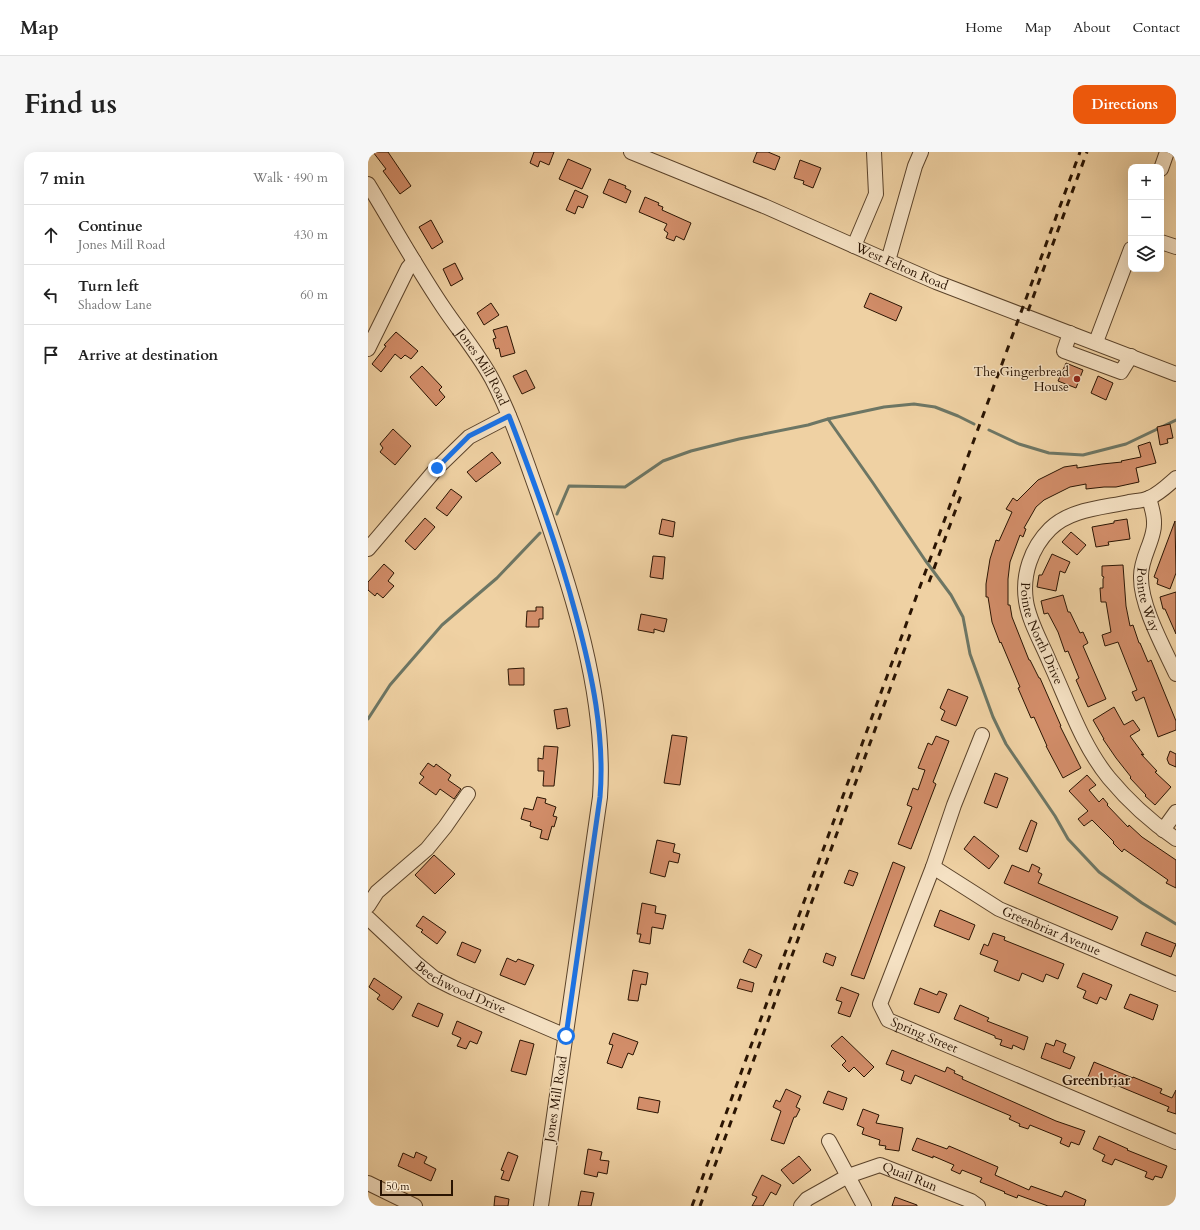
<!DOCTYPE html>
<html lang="en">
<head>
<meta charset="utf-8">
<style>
  body { margin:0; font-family:Cardo,serif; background:#f6f6f6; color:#222 }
  .controls { position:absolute; right:12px; top:12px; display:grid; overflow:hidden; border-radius:8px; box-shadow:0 4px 16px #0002 }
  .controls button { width:36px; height:36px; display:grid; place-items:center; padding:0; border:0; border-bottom:1px solid #e0e0e0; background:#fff; color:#222; font:20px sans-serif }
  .scale { position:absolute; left:12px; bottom:10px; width:73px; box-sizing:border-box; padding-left:4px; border:2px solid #2a1402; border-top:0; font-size:11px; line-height:14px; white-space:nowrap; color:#2a1402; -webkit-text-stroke:3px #f5e1c3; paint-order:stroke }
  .stop { position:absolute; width:12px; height:12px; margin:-9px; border:3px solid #1a73e8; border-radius:50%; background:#fff }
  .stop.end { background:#1a73e8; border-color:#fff; box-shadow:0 1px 4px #0008 }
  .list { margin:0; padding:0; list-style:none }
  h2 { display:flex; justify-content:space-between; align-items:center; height:52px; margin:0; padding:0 16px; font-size:17px }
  h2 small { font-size:13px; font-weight:400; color:#767676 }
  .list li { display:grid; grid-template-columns:26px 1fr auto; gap:12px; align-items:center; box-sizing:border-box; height:60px; padding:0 16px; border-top:1px solid #e0e0e0 }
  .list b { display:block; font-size:15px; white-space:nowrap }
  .list p { margin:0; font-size:13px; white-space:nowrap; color:#767676 }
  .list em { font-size:13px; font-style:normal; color:#767676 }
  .icon { flex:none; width:22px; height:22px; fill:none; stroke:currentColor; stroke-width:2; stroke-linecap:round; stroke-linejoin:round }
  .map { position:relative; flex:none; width:808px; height:1054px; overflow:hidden; border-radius:12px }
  header { display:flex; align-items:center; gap:24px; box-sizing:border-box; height:56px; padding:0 20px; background:#fff; border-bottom:1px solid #e0e0e0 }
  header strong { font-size:19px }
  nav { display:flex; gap:22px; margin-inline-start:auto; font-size:14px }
  .intro { display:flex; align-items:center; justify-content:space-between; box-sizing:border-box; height:96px; padding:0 24px }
  h1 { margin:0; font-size:28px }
  .button { padding:10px 18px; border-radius:12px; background:#ea580c; color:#fff; font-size:14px; font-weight:700 }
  main { display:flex; gap:24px; padding:0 24px }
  aside { flex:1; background:#fff; border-radius:12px; box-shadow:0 4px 16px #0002 }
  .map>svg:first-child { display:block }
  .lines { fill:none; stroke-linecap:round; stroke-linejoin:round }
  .stream { stroke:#6d7664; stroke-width:3 }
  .building { fill:#d28d69; stroke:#2a1402 }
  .minor-casing { stroke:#5b432a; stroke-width:16 }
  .minor { stroke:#f5e1c3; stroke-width:14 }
  .rail { stroke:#2a1402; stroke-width:3; stroke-dasharray:7 7; stroke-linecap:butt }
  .route { stroke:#1a73e8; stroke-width:5 }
  .poi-dot { fill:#8f2418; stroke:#f5e1c3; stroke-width:1.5 }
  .labels { text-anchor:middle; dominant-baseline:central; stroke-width:3; stroke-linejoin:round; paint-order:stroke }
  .street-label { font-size:13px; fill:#2a1402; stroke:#f5e1c3 }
  .poi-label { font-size:13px; fill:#2a1402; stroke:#f5e1c3; text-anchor:end }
  .neighbourhood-label { font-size:14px; font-weight:bold; fill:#2a1402; stroke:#f5e1c3 }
</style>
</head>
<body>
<header>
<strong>Map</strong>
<nav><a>Home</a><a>Map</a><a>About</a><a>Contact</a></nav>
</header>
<div class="intro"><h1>Find us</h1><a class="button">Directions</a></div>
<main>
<aside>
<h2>7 min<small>Walk · 490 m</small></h2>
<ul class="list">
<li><svg class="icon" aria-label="ahead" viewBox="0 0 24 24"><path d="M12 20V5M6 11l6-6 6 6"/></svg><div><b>Continue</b><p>Jones Mill Road</p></div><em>430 m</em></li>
<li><svg class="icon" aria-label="left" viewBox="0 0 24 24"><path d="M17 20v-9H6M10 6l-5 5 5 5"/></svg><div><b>Turn left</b><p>Shadow Lane</p></div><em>60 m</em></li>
<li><svg class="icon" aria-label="arrive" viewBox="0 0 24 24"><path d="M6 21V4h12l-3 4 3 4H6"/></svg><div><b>Arrive at destination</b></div></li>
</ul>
</aside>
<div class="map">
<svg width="808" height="1054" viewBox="0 0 808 1054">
  <rect width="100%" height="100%" fill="#efd1a3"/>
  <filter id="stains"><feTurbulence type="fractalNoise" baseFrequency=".005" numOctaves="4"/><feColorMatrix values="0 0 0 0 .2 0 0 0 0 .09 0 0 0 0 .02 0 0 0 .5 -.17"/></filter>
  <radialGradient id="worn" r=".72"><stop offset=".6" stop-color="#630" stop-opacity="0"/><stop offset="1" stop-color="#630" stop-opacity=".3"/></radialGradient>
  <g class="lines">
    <g class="stream">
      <polyline points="460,267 505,331 557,408 583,443 595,465 602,502 625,565 638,592 687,664 700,687 731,720 774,751 808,772"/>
      <polyline points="621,278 651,292 681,301 715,303 758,292 808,268"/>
      <polyline points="189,362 201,334 257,335 295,309 323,299 371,287 440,273 460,267 516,255 546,252 567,255 590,264 606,272"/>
      <polyline points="0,567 22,533 74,473 129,426 172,381"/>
    </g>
  </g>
  <g class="building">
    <polygon points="5,0 20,0 43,34 32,42 15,19 18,17"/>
    <polygon points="166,0 186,0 181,13 172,9 170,15 162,11"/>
    <polygon points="389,0 400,0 412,5 407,18 385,10"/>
    <polygon points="200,7 223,17 214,37 191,27"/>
    <polygon points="432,8 453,16 445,36 435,32 436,29 426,26"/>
    <polygon points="241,27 258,34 257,36 263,39 258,51 235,41"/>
    <polygon points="207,38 220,44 215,56 210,54 207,62 198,58"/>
    <polygon points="277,45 291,51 290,53 295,55 294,58 323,71 316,88 308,84 306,89 298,86 300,81 296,78 299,72 271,60"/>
    <polygon points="63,68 75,90 64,97 51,75"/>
    <polygon points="87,111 95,127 83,134 75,117"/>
    <polygon points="502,141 534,155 528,169 496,155"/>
    <polygon points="123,151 131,163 116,173 109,161"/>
    <polygon points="139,174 147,201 133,205 131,196 128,197 125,187 128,186 125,178"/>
    <polygon points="28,180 50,199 43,207 37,203 33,207 27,202 13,220 4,212 18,194 16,193"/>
    <polygon points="698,211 715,218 708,236 690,229"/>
    <polygon points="54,214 74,235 71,238 77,245 68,254 42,225"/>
    <polygon points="158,218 167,236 154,242 145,224"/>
    <polygon points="730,224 745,231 738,248 723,241"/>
    <polygon points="802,272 805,286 799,287 800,291 792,293 789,275"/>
    <polygon points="25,277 43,294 27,313 12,300 15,296 12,292"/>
    <polygon points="782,290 788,311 768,316 771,330 748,335 736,335 718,337 718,332 702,335 676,348 668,355 656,376 658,377 655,385 652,383 642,410 640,427 640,453 642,453 644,465 661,508 662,508 671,526 672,526 693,574 692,574 713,616 695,626 678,594 679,594 666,565 663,566 650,536 652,535 633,490 632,491 624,470 620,445 618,445 618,432 622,407 628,388 631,389 644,360 638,357 645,346 649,349 670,328 696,315 709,313 709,316 734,312 754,310 753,309 773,305 770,294"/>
    <polygon points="124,300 133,311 108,330 99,320"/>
    <polygon points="83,337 94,345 79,364 68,356"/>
    <polygon points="57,366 67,375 47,398 37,389"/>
    <polygon points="294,367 307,370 305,385 291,382"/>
    <polygon points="759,367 762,387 740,390 741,393 728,395 724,375 746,371 746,369"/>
    <polygon points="807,369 808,421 802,437 789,432 790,427 786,425"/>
    <polygon points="703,380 718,393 709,403 694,390"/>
    <polygon points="684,402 702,410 697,421 692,419 688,439 669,435 671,423 674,423"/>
    <polygon points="285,404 297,405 295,427 282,425"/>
    <polygon points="16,412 26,421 20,429 26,434 15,446 9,441 7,444 0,438 0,430"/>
    <polygon points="755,413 758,454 762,474 765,473 771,491 772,491 780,510 783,508 808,569 808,578 790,585 776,545 768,549 764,540 769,538 750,490 737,494 734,483 743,480 738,450 733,450 732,436 735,436 735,427 736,425 734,424 734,414"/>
    <polygon points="808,440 808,482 797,457 795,457 792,445"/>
    <polygon points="695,443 700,460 702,460 712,481 715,480 720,491 715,494 738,547 720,555 708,528 711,526 700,499 697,500 690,480 680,461 676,462 673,449"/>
    <polygon points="168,455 175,455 175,467 171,467 171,475 158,475 159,459 168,459"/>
    <polygon points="273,462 299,467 296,480 286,477 286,481 270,478"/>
    <polygon points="156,516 156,533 141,533 140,517"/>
    <polygon points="580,537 600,545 588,574 573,568 577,559 572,556"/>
    <polygon points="746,555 756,573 765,568 772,578 762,584 776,603 773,602 789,619 787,620 803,635 787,653 777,644 778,643 762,626 763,625 748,606 735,587 736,587 725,568"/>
    <polygon points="199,556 202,574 189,577 186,558"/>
    <polygon points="304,583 319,585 312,633 296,631"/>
    <polygon points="568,584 581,589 565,630 568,632 543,697 530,692 544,655 539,653 545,636 550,638 557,618 550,616 560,591 564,593"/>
    <polygon points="176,594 190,595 186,634 175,634 176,619 170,619 170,606 175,607"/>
    <polygon points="802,599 808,602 808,615 801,612 799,607"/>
    <polygon points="60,611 66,615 68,612 83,623 80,628 93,637 86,647 72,637 68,643 51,631 56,625 52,622"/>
    <polygon points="627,621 640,626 629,656 616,651"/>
    <polygon points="719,623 728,633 721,638 731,650 735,646 740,652 739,653 760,675 761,673 774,685 808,708 808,736 798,731 800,728 756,697 754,700 745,691 746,690 724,668 716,674 710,667 720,659 701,639"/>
    <polygon points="169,645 178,647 177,651 188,655 185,664 189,665 186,675 184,674 180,688 172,686 174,678 162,674 163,670 153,667 156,656 165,658"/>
    <polygon points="663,668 669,671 659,700 651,697"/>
    <polygon points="606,684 631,704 621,717 596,697"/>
    <polygon points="289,688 307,692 305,700 312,702 310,711 301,709 297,725 282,721"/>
    <polygon points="66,703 87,722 67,742 47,723"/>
    <polygon points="525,710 537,715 496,827 483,823"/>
    <polygon points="664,712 672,716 670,720 674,722 670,731 750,765 744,778 636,731 644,713 661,720"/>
    <polygon points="481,718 490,721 485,734 476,731"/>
    <polygon points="274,751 288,754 287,761 298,763 295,777 284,775 282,792 271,790 273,782 269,782"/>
    <polygon points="572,758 607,773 601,788 566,774"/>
    <polygon points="55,764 78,780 69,792 53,780 55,778 48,774"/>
    <polygon points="778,780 808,792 803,805 773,793"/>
    <polygon points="625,781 637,785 636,788 696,812 690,827 678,822 675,830 654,821 651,829 626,819 630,809 612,802 616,792 620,794"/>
    <polygon points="94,790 113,798 107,811 89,803"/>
    <polygon points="381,797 394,803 388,816 375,810"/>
    <polygon points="458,801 468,805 465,814 455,810"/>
    <polygon points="139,806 148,810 150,807 166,813 157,833 132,823"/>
    <polygon points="265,818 280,821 278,833 273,832 270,849 260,848"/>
    <polygon points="715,821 744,833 738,848 732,845 729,852 715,846 718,839 709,835"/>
    <polygon points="6,826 34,845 25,858 9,847 12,843 1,835"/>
    <polygon points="372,827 386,831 384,840 369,836"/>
    <polygon points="473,835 491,842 482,865 470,861 474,850 468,848"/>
    <polygon points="552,836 569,843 571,839 579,842 571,861 546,852"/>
    <polygon points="762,842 790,853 785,868 756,856"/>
    <polygon points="50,851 75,862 70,875 44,864"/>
    <polygon points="592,853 621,866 619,869 660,885 656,898 645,893 644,897 632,893 634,888 627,886 627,884 586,867"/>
    <polygon points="89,869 114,880 109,892 102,889 98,897 89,894 93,886 84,882"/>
    <polygon points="245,881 270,890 265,903 260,901 254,916 239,911 245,893 241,892"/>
    <polygon points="474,884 506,915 496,925 486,915 481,920 474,913 478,909 463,894"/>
    <polygon points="152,888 166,892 158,923 143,919"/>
    <polygon points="688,888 698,892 695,900 707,905 702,917 673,906 678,891 686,894"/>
    <polygon points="524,898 577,920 579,915 587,919 586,921 595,925 594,927 688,969 717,979 711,993 703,990 701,995 692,991 694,986 662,973 660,977 651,974 652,972 641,967 643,964 547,923 543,932 533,928 536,919 518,912"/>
    <polygon points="726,910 765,926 765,925 794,937 792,941 804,946 808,938 808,962 799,959 801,955 748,933 747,935 720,925"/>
    <polygon points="418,937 433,944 428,955 432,957 428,965 426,965 416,992 403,988 413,959 405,955 408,948 412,950"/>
    <polygon points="460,939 479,946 475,958 455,951"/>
    <polygon points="271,945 292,949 290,961 269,957"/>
    <polygon points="495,957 511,963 508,971 535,976 531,999 517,997 518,994 511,993 512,988 494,982 496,976 489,973"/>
    <polygon points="731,984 760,997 759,998 799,1014 794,1026 787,1024 785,1028 777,1025 779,1020 747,1007 744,1013 734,1009 737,1003 725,997"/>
    <polygon points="549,986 579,997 581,994 630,1015 627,1023 661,1038 663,1034 694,1045 697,1039 718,1048 716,1054 680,1054 650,1043 649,1046 636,1041 637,1040 612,1030 614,1026 594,1018 592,1022 583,1018 586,1013 565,1004 565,1006 544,998"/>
    <polygon points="220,997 234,1000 232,1008 241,1009 239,1022 230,1020 229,1025 216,1022"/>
    <polygon points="48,1000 59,1005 56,1011 68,1017 63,1029 30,1014 35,1001 46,1006"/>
    <polygon points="140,1000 150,1004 141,1029 133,1027 136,1019 133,1018"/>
    <polygon points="431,1004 443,1018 425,1032 413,1018"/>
    <polygon points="394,1023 413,1033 408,1043 403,1040 395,1054 384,1054 389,1045 384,1043"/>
    <polygon points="213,1039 226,1041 223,1054 210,1054"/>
    <polygon points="127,1044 141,1047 140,1054 126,1054"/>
    <polygon points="527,1045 549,1053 549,1054 524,1054"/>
  </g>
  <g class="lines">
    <g class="minor-casing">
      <g id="minor">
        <path id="s1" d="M263,0l133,54 124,55 48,21 240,92"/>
        <polyline points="793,17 799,0"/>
        <path id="s2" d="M0,32c25,41 48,83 75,123 16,24 35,46 49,72 19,36 32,76 46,115 33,94 69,202 62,303l-59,409"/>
        <polyline points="793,90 808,95"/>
        <polyline points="486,94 508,42 506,0"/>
        <polyline points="520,109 547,14 553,0"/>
        <polyline points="702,181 696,199 753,220 763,204"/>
        <polyline points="728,190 763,97"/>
        <polyline points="0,197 40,116 46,109"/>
        <path id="s3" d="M808,326c-8,7 -17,16 -27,20 -6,3 -14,3 -20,4 -27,6 -59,7 -79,27 -19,19 -28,46 -24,72 3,21 16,42 24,62 18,39 32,82 59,115 20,24 42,44 67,61"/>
        <path id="s4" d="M781,346c3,11 7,22 4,34 -3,15 -12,28 -12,44 -1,29 23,72 35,98"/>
        <polyline points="0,397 69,316 101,285 141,264"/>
        <path id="s5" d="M614,583l-28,70 -21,62 -53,137 8,16 288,122"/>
        <polyline points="795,678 808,660"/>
        <path id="s6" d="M565,715l66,42 177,75"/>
        <polyline points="0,754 9,740 59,697 77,675 100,642"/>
        <path id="s7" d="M0,766l49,46 17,14 20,10 112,48"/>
        <polyline points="461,989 496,1054"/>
        <polyline points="0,1031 47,1054"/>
        <path id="s8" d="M433,1054l6,-7 41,-23 32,-11 91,36 7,5"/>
      </g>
    </g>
    <use href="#minor" class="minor"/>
    <g class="rail">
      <polyline points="660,159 719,0"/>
      <polyline points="561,430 595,338"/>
      <polyline points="324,1054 712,0"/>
      <polyline points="332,1054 544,477"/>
    </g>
  </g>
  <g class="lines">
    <path class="route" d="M69,316l32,-32 40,-20c25,66 49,131 67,199 16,59 29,120 24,182l-34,239"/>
  </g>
  <circle class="poi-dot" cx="709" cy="227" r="4"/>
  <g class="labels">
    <g class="street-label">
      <text stroke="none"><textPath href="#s1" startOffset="294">West Felton Road</textPath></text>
      <text stroke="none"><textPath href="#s2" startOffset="216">Jones Mill Road</textPath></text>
      <text stroke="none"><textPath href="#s4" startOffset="105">Pointe Way</textPath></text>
      <text stroke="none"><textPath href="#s3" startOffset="253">Pointe North Drive</textPath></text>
      <text stroke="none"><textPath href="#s6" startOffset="135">Greenbriar Avenue</textPath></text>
      <text stroke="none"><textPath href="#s7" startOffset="117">Beechwood Drive</textPath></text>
      <text stroke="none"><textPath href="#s5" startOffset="345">Spring Street</textPath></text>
      <text transform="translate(188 947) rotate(-81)">Jones Mill Road</text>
      <text stroke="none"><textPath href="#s8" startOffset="122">Quail Run</textPath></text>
    </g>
    <g class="poi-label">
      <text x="701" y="220">The Gingerbread<tspan x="701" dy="15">House</tspan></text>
    </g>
    <g class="neighbourhood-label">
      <text x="728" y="928">Greenbriar</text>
    </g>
  </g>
  <rect width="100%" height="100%" filter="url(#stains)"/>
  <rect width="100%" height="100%" fill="url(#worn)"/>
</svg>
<div class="controls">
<button>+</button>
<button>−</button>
<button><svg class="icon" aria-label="layers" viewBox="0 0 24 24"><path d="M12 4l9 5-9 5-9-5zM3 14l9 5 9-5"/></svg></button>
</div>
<div class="scale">50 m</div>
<div class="stop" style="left:198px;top:884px"></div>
<div class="stop end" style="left:69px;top:316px"></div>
</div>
</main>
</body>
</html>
